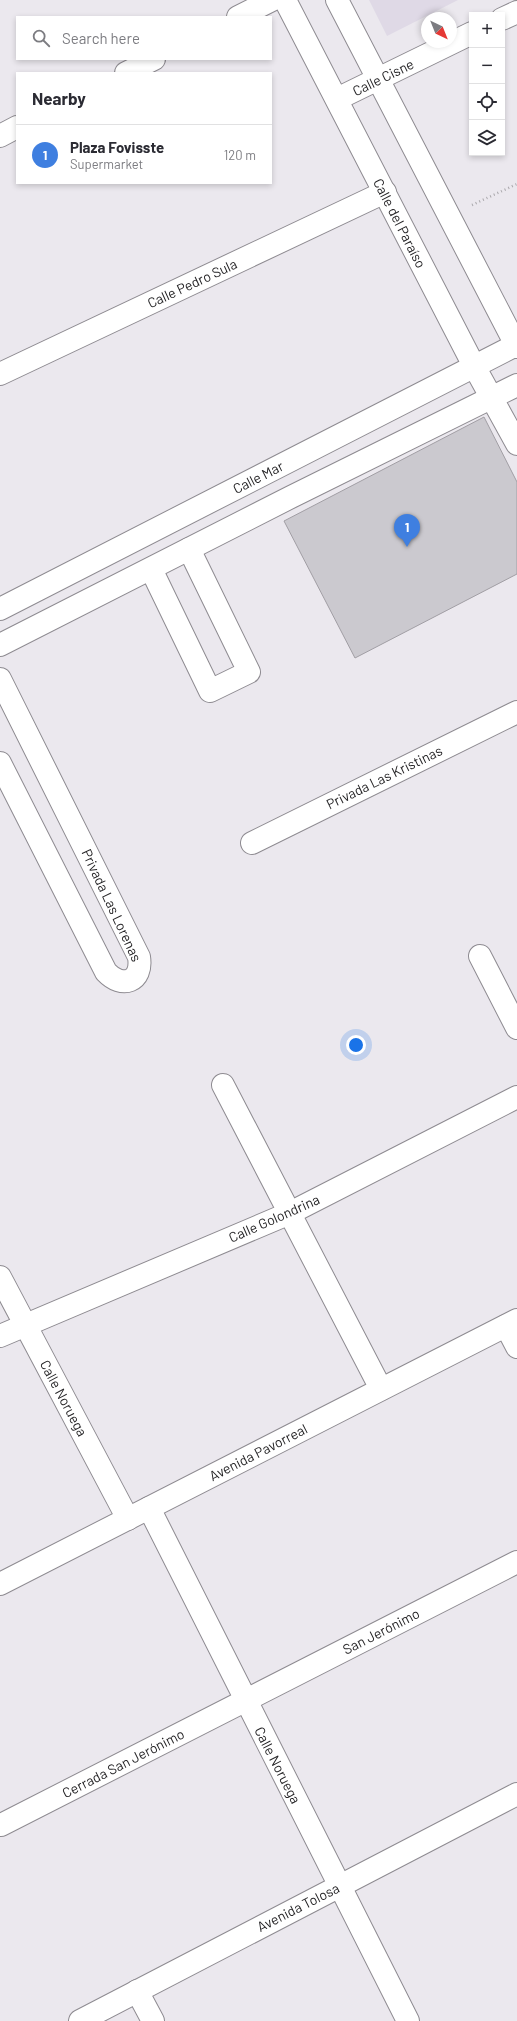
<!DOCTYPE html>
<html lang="en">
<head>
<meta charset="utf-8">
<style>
  body { margin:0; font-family:Barlow,sans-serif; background:#f7f7f7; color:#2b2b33 }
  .controls { position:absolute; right:12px; top:12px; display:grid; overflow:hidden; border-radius:0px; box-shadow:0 2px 6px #0003 }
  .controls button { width:36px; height:36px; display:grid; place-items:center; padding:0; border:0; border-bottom:1px solid #e1e1e2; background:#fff; color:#2b2b33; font:20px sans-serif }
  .compass { position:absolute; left:421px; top:12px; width:36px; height:36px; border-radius:50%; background:#fff; box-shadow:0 2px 6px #0003; rotate:137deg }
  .you { position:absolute; left:356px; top:1045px; width:14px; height:14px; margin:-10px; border:3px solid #fff; border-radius:50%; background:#1a73e8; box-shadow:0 0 0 6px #1a73e833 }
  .badge { display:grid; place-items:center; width:26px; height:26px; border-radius:50%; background:#995ad0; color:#fff; font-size:13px; font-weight:700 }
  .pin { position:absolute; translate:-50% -33px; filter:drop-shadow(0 1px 2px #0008) }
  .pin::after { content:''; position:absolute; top:21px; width:14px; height:12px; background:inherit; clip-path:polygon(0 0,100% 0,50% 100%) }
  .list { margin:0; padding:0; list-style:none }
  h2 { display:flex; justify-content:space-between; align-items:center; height:52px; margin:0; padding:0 16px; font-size:17px }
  h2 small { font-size:13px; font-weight:400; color:#7c7c81 }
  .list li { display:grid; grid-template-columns:26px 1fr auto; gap:12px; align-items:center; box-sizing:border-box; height:60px; padding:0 16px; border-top:1px solid #e1e1e2 }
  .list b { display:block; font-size:15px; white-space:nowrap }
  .list p { margin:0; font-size:13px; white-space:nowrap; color:#7c7c81 }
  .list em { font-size:13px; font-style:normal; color:#7c7c81 }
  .icon { flex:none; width:22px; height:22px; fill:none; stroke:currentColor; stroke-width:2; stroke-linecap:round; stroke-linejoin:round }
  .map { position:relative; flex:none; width:517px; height:2021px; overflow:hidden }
  .search { position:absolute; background:#fff; box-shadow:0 2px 6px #0003; left:16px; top:16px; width:256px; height:44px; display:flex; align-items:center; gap:10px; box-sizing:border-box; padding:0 14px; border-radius:0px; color:#7c7c81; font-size:15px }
  .panel { position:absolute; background:#fff; box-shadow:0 2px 6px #0003; left:16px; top:72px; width:256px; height:112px; border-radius:0px }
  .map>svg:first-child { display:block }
  .built { fill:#dfd9e6 }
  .building { fill:#cbc9cf; stroke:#a19ea4 }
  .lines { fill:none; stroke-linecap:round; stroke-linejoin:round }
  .street-casing { stroke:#8e8b91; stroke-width:24 }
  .secondary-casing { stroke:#8e8b91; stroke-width:24 }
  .path { stroke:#aaa8ac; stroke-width:2.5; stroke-dasharray:1 3; stroke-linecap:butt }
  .street { stroke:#fff; stroke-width:22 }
  .secondary { stroke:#fff; stroke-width:22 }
  .labels { text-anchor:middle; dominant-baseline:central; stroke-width:4; stroke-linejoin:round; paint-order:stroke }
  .street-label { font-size:14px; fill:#262527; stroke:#fff }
</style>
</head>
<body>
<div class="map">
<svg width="517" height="2021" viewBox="0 0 517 2021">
  <rect width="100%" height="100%" fill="#ebe8ee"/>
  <polygon class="built" points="369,0 458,0 387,36"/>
  <polygon class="building" points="484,417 517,482 517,574 355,658 284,521"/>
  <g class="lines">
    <g class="street-casing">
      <g id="street">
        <polyline points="238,17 272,0"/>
        <polyline points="502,19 517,12"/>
        <polyline points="126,73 154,59"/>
        <polyline points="337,99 472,33"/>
        <polyline points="0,136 17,127"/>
        <polyline points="0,374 385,192"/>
        <polyline points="151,569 210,691 249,672 189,549"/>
        <path d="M0,679l139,278c4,25 -17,32 -33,15l-106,-209"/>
        <polyline points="252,843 517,712"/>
        <polyline points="480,956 517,1028"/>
        <polyline points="223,1085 381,1389"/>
        <polyline points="0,1277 128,1519"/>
        <polyline points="506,1326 517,1347"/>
        <polyline points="0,1336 290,1213 517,1097"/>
        <polyline points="149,1508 408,2021"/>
        <polyline points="0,1584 517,1320"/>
        <polyline points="1,1825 517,1562"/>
        <polyline points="137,1991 153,2021"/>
        <polyline points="80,2021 517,1794"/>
      </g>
    </g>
    <g class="secondary-casing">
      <g id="secondary">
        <polyline points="285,0 474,366 517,444"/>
        <polyline points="337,0 517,347"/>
        <polyline points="0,609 516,345"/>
        <polyline points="0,645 291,497 517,385"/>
      </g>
    </g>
    <polyline class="path" points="472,205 517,184"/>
    <use href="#street" class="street"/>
    <use href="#secondary" class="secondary"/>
  </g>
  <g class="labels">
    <g class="street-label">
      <text transform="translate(383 77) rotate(-26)">Calle Cisne</text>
      <text transform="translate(400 223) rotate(63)">Calle del Paraíso</text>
      <text transform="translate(192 283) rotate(-25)">Calle Pedro Sula</text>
      <text transform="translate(258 477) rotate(-27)">Calle Mar</text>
      <text transform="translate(384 777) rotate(-26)">Privada Las Kristinas</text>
      <text transform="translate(112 905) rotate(65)">Privada Las Lorenas</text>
      <text transform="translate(274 1218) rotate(-24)">Calle Golondrina</text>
      <text transform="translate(64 1398) rotate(62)">Calle Noruega</text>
      <text transform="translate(258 1452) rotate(-27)">Avenida Pavorreal</text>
      <text transform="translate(381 1631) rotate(-27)">San Jerónimo</text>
      <text transform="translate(123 1763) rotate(-27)">Cerrada San Jerónimo</text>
      <text transform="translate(278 1765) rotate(63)">Calle Noruega</text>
      <text transform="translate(298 1907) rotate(-27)">Avenida Tolosa</text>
    </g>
  </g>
</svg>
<div class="controls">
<button>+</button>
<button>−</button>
<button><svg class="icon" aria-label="locate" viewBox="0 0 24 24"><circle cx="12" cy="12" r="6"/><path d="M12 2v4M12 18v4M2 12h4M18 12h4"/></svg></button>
<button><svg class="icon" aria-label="layers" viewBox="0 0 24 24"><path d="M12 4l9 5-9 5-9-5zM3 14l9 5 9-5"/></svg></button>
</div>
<svg class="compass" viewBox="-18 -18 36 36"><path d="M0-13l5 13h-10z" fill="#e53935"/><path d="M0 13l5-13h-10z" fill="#7c7c81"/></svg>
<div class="you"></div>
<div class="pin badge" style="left:407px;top:547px;background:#3f7fe0">1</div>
<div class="search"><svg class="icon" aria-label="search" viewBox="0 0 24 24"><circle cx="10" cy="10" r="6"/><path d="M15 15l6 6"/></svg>Search here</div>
<section class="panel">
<h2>Nearby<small></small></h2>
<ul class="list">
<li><span class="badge" style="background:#3f7fe0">1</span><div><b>Plaza Fovisste</b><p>Supermarket</p></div><em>120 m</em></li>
</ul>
</section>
</div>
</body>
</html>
